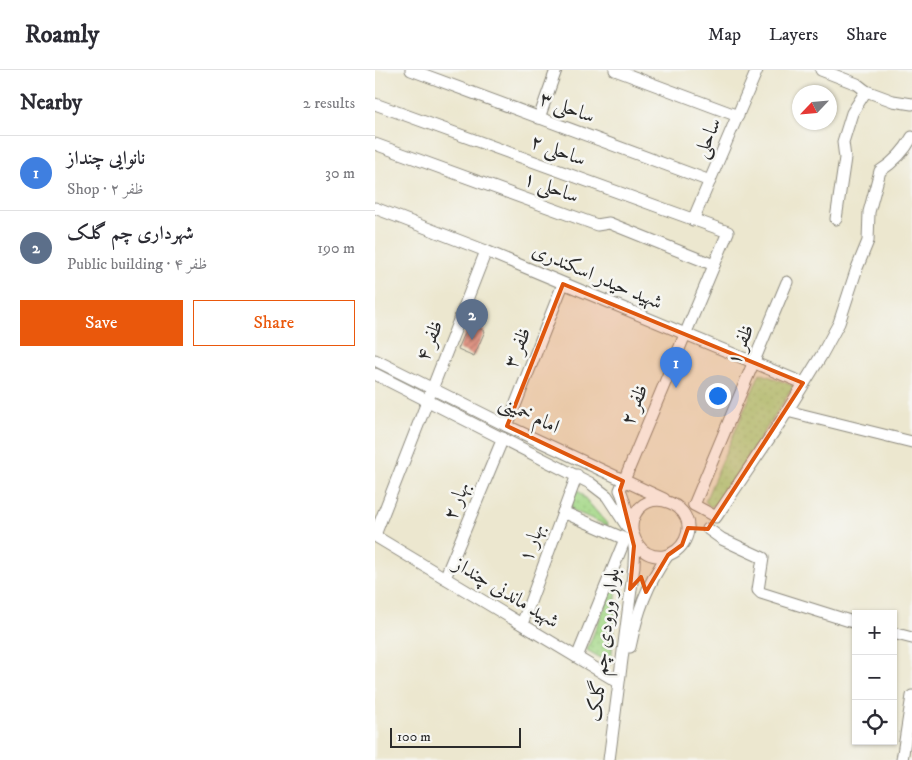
<!DOCTYPE html>
<html lang="en">
<head>
<meta charset="utf-8">
<style>
  body { margin:0; font-family:"IM FELL DW Pica",Amiri,serif; background:#f2f2f3; color:#2b2b33 }
  .controls { position:absolute; right:15px; bottom:15px; display:grid; overflow:hidden; border-radius:0px; box-shadow:0 1px 4px #0004 }
  .controls button { width:45px; height:45px; display:grid; place-items:center; padding:0; border:0; border-bottom:1px solid #e1e1e2; background:#fff; color:#2b2b33; font:25px sans-serif }
  .compass { position:absolute; left:417px; top:15px; width:45px; height:45px; border-radius:50%; background:#fff; box-shadow:0 1px 4px #0004; rotate:244deg }
  .scale { position:absolute; left:15px; bottom:12px; width:131px; box-sizing:border-box; padding-left:5px; border:2px solid #2b2b2b; border-top:0; font-size:14px; line-height:18px; white-space:nowrap; color:#2b2b2b; -webkit-text-stroke:4px #f6f6f2; paint-order:stroke }
  .you { position:absolute; left:342px; top:325px; width:18px; height:18px; margin:-12px; border:4px solid #fff; border-radius:50%; background:#1a73e8; box-shadow:0 0 0 8px #1a73e833 }
  .badge { display:grid; place-items:center; width:32px; height:32px; border-radius:50%; background:#ea580c; color:#fff; font-size:16px; font-weight:700 }
  .pin { position:absolute; translate:-50% -41px; filter:drop-shadow(0 1px 2px #0008) }
  .pin::after { content:''; position:absolute; top:26px; width:18px; height:15px; background:inherit; clip-path:polygon(0 0,100% 0,50% 100%) }
  .list { margin:0; padding:0; list-style:none }
  h2 { display:flex; justify-content:space-between; align-items:center; height:65px; margin:0; padding:0 20px; font-size:21px }
  h2 small { font-size:16px; font-weight:400; color:#7c7c81 }
  .list li { display:grid; grid-template-columns:32px 1fr auto; gap:15px; align-items:center; box-sizing:border-box; height:75px; padding:0 20px; border-top:1px solid #e1e1e2 }
  .list b { display:block; font-size:19px; white-space:nowrap }
  .list p { margin:0; font-size:16px; white-space:nowrap; color:#7c7c81 }
  .list em { font-size:16px; font-style:normal; color:#7c7c81 }
  .actions { display:flex; gap:10px; padding:15px 20px }
  .actions a { flex:1; padding:11px 0; border:1px solid #ea580c; border-radius:0px; text-align:center; font-size:18px; color:#ea580c }
  .actions .main { background:#ea580c; color:#fff }
  .icon { flex:none; width:28px; height:28px; fill:none; stroke:currentColor; stroke-width:2; stroke-linecap:round; stroke-linejoin:round }
  .map { position:relative; flex:none; width:537px; height:690px; overflow:hidden }
  header { display:flex; align-items:center; gap:30px; box-sizing:border-box; height:70px; padding:0 25px; background:#fff; border-bottom:1px solid #e1e1e2 }
  header strong { font-size:24px }
  nav { display:flex; gap:28px; margin-inline-start:auto; font-size:18px }
  main { display:flex }
  aside { flex:1; background:#fff }
  .map>svg:first-child { display:block }
  .grass { fill:url(#grass-dots); stroke:#688259 }
  .building { fill:url(#building-hatch) }
  .lines { fill:none; stroke-linecap:round; stroke-linejoin:round }
  .minor-casing { stroke:#8c897d; stroke-width:13 }
  .minor { stroke:#fff; stroke-width:11 }
  .marked { fill:#df570e; fill-opacity:0.2; stroke:#df570e; stroke-width:4; stroke-linejoin:round }
  .labels { text-anchor:middle; dominant-baseline:central; stroke-width:5; stroke-linejoin:round; paint-order:stroke }
  .street-label { font-size:20px; fill:#2b2b2b; stroke:#f6f6f2 }
</style>
</head>
<body>
<header>
<strong>Roamly</strong>
<nav><a>Map</a><a>Layers</a><a>Share</a></nav>
</header>
<main>
<aside>
<h2>Nearby<small>2 results</small></h2>
<ul class="list">
<li><span class="badge" style="background:#3f7fe0">1</span><div><b>نانوایی چنداز</b><p>Shop · ظفر ۲</p></div><em>30 m</em></li>
<li><span class="badge" style="background:#5c6f8a">2</span><div><b>شهرداری چم گلک</b><p>Public building · ظفر ۴</p></div><em>190 m</em></li>
</ul>
<div class="actions"><a class="main">Save</a><a>Share</a></div>
</aside>
<div class="map">
<svg width="537" height="690" viewBox="0 0 537 690">
  <defs>
    <pattern id="grass-dots" width="8" height="8" patternUnits="userSpaceOnUse" patternTransform="scale(1.25)"><rect width="8" height="8" fill="#a4d887"/><path d="M2 2h.1M6 6h.1" fill="none" stroke="#8dba75" stroke-width="1.8" stroke-linecap="round"/></pattern>
    <pattern id="building-hatch" width="6" height="6" patternUnits="userSpaceOnUse" patternTransform="scale(1.25)"><rect width="6" height="6" fill="#e09585"/><path d="M-1 1l2-2M0 6l6-6M5 7l2-2" fill="none" stroke="#b67a6d"/></pattern>
  </defs>
  <rect width="100%" height="100%" fill="#f6f6f2"/>
  <filter id="ink" filterUnits="userSpaceOnUse"><feTurbulence type="fractalNoise" baseFrequency=".02" numOctaves="2"/><feDisplacementMap in="SourceGraphic" scale="10" xChannelSelector="R" yChannelSelector="G"/><feConvolveMatrix kernelMatrix="1 2 1 2 8 2 1 2 1" color-interpolation-filters="sRGB"/></filter>
  <filter id="wash" filterUnits="userSpaceOnUse"><feTurbulence type="fractalNoise" baseFrequency=".0096" numOctaves="4" result="noise"/><feDisplacementMap in="SourceGraphic" scale="20" xChannelSelector="R" yChannelSelector="G"/><feGaussianBlur stdDeviation="1.12" result="paint"/><feColorMatrix in="noise" values="0 0 0 0 0 0 0 0 0 0 0 0 0 0 0 0 0 1.4 0 .05"/><feComposite in="paint" operator="in"/></filter>
  <g filter="url(#wash)">
    <rect width="100%" height="100%" fill="#ece7cf"/>
    <g class="grass">
      <polygon points="385,303 419,316 342,434 335,437 330,431"/>
      <polygon points="202,419 233,455 233,456 195,439"/>
      <polygon points="239,514 242,515 236,594 212,580"/>
    </g>
    <g id="blocks">
      <polygon class="building" points="94,254 110,261 99,286 83,279"/>
    </g>
  </g>
  <g filter="url(#ink)">
    <use href="#blocks" fill-opacity="0" stroke="#8c897d" stroke-width="1"/>
    <g class="lines">
      <g class="minor-casing">
        <g id="minor">
          <polyline points="36,0 335,111"/>
          <polyline points="240,0 363,46"/>
          <polyline points="446,0 482,14 491,21"/>
          <path d="M0,34l353,128 -108,258c12,23 7,70 44,66 9,-2 17,-8 21,-16 17,-35 -41,-58 -52,-20 -3,9 1,18 1,27 1,6 0,13 0,19l-25,194"/>
          <polyline points="164,48 181,0"/>
          <polyline points="0,74 222,155 234,153 339,195"/>
          <polyline points="0,138 111,181 428,313"/>
          <polyline points="461,149 470,88 468,72 477,43 491,21 518,31 537,34"/>
          <polyline points="318,150 382,0"/>
          <polyline points="0,290 132,356 289,429"/>
          <polyline points="0,304 215,413 232,426 253,458"/>
          <polyline points="412,341 537,372"/>
          <polyline points="132,356 188,214"/>
          <path d="M319,435l22,12 65,-96 40,-65 18,-33 18,-55 11,-27 1,-29 11,-41c14,-9 24,-19 32,-34"/>
          <polyline points="319,435 412,212"/>
          <polyline points="188,442 250,469 202,587"/>
          <polyline points="333,459 347,469 388,488 383,520 386,523 481,553"/>
          <polyline points="0,465 111,181"/>
          <polyline points="0,466 243,612"/>
          <polyline points="70,508 128,368"/>
          <polyline points="147,554 202,405"/>
          <polyline points="518,563 537,568"/>
          <path d="M255,577c7,-33 17,-64 38,-92"/>
          <polyline points="527,690 537,626"/>
        </g>
      </g>
      <use href="#minor" class="minor"/>
    </g>
  </g>
  <path class="marked" d="M188,214l240,99 -95,146 -20,-1 -6,17 -14,10 -22,37 -5,-15 -11,12 4,-43 -14,-56 3,-9 -116,-55z"/>
  <g class="labels">
    <g class="street-label">
      <text transform="translate(192 38) rotate(20)">ساحلی ۳</text>
      <text transform="translate(333 68) rotate(-67)">ساحلی</text>
      <text transform="translate(183 81) rotate(20)">ساحلی ۲</text>
      <text transform="translate(176 118) rotate(20)">ساحلی ۱</text>
      <text transform="translate(222 207) rotate(23)">شهید حیدر اسکندری</text>
      <text transform="translate(55 271) rotate(-68)">ظفر ۴</text>
      <text transform="translate(366 275) rotate(-68)">ظفر ۱</text>
      <text transform="translate(143 278) rotate(-68)">ظفر ۳</text>
      <text transform="translate(260 335) rotate(-68)">ظفر ۲</text>
      <text transform="translate(154 345) rotate(25)">امام خمینی</text>
      <text transform="translate(82 431) rotate(-68)">بهار ۲</text>
      <text transform="translate(157 473) rotate(-70)">بهار ۱</text>
      <text transform="translate(131 523) rotate(31)">شهید ماندنی چنداز</text>
      <text transform="translate(229 575) rotate(-83)">بلوار ورودی چم گلک</text>
    </g>
  </g>
</svg>
<div class="controls">
<button>+</button>
<button>−</button>
<button><svg class="icon" aria-label="locate" viewBox="0 0 24 24"><circle cx="12" cy="12" r="6"/><path d="M12 2v4M12 18v4M2 12h4M18 12h4"/></svg></button>
</div>
<svg class="compass" viewBox="-18 -18 36 36"><path d="M0-13l5 13h-10z" fill="#e53935"/><path d="M0 13l5-13h-10z" fill="#7c7c81"/></svg>
<div class="scale">100 m</div>
<div class="you"></div>
<div class="pin badge" style="left:301px;top:318px;background:#3f7fe0">1</div>
<div class="pin badge" style="left:97px;top:270px;background:#5c6f8a">2</div>
</div>
</main>
</body>
</html>
